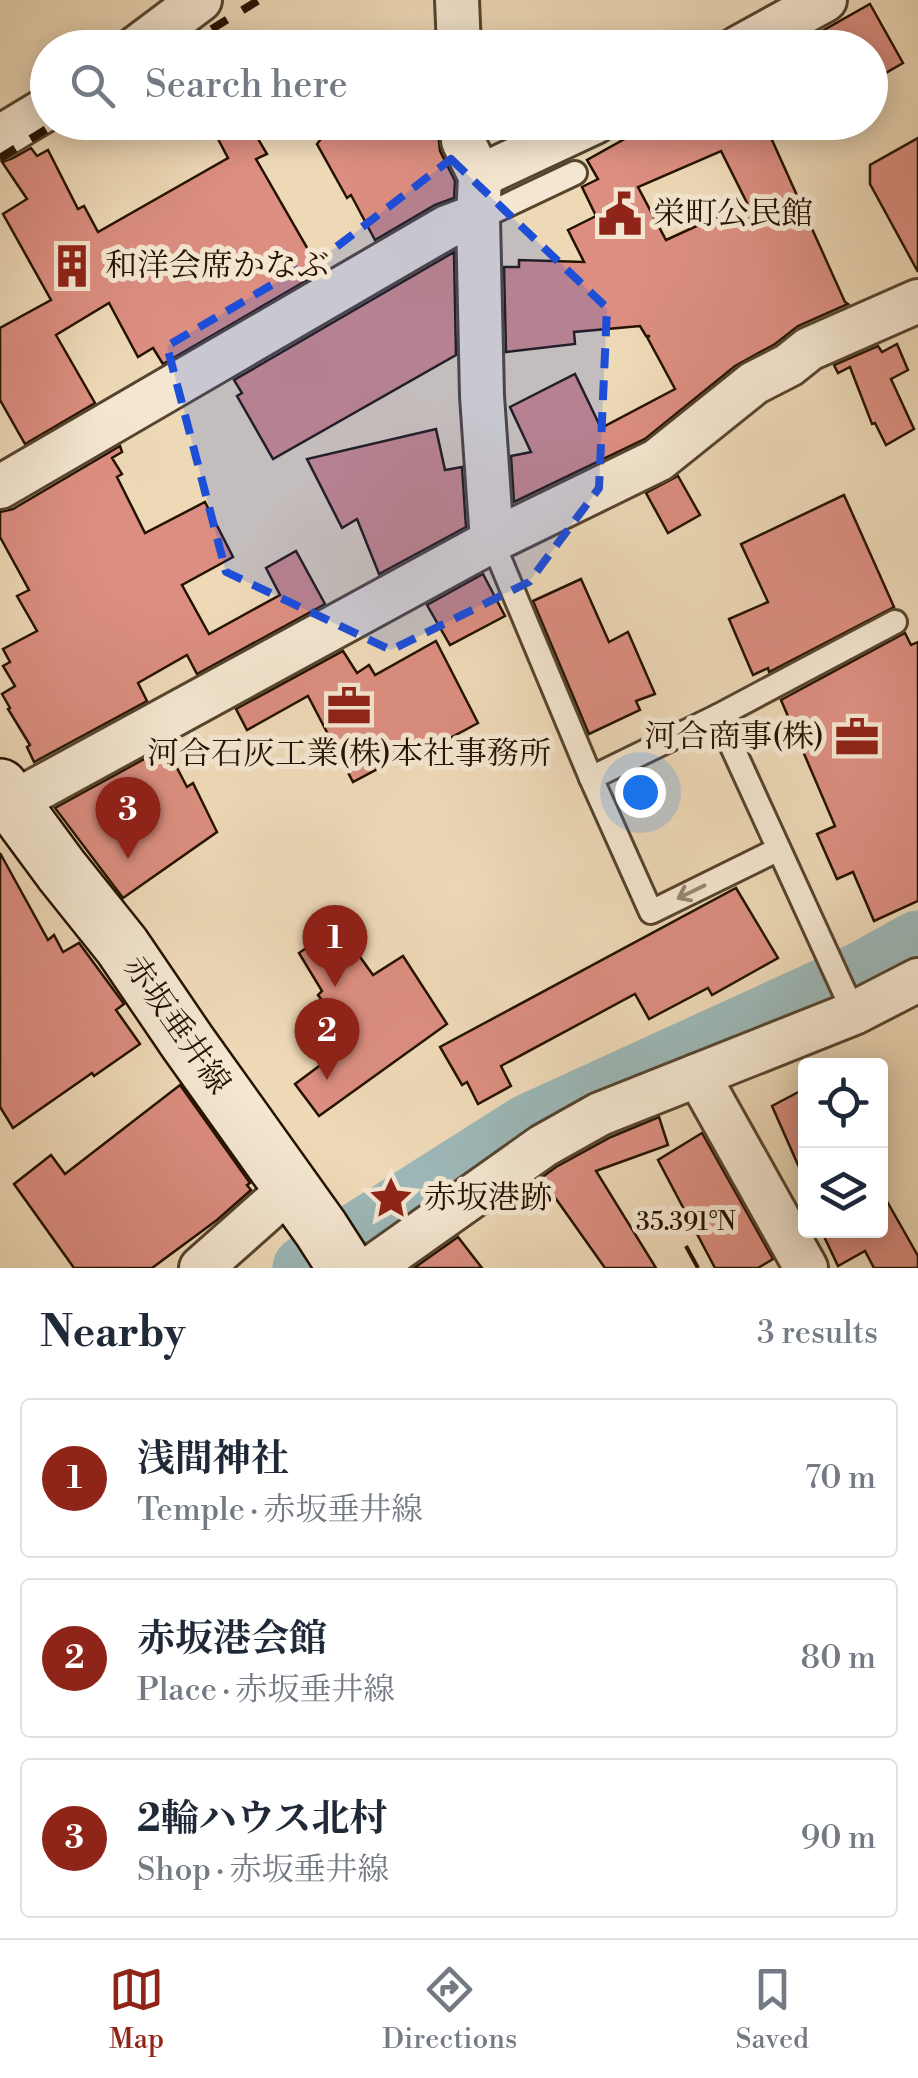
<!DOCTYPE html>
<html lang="en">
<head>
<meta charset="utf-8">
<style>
  body { margin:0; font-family:"Libre Bodoni","Noto Serif JP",serif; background:#f2f2f3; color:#1f2937 }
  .controls { position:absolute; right:30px; bottom:30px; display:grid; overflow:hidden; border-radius:10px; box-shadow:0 5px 25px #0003 }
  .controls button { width:90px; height:90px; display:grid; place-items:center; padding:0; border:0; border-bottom:2px solid #e0e1e3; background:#fff; color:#1f2937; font:50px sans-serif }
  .you { position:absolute; left:640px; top:792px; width:35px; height:35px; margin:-25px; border:8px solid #fff; border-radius:50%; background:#1a73e8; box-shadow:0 0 0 15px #1a73e833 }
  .badge { display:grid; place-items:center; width:65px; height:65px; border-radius:50%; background:#8f2418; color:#fff; font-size:32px; font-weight:700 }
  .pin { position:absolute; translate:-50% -82px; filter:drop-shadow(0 2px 5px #0008) }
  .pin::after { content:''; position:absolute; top:52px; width:35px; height:30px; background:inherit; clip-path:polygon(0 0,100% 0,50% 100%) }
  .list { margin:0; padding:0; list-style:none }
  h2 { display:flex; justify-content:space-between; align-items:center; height:130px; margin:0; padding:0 40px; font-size:42px }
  h2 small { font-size:32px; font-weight:400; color:#747a83 }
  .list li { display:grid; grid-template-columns:65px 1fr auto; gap:30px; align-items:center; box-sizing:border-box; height:160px; margin:0 20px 20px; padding:0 20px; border:2px solid #e0e1e3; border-radius:10px }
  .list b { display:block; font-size:38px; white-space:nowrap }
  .list p { margin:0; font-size:32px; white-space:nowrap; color:#747a83 }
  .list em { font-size:32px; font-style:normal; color:#747a83 }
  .icon { flex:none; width:55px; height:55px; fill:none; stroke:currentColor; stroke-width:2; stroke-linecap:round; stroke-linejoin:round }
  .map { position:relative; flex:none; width:918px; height:1268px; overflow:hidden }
  .search { position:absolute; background:#fff; box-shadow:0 5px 25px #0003; left:30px; right:30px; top:30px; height:110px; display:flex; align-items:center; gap:25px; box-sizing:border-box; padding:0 35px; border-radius:55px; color:#747a83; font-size:38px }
  .sheet { height:670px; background:#fff }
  nav { display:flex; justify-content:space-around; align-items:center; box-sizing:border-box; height:140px; border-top:2px solid #e0e1e3; background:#fff; font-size:28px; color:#747a83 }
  nav a { display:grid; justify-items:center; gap:5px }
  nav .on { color:#8f2418 }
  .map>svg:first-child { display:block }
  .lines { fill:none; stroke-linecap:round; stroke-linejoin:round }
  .river { stroke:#9cb8b8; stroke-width:65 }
  .building { fill:#dc8e80; stroke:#241200; stroke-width:2.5; fill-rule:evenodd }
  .lane-casing { stroke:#56442e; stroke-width:28 }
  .street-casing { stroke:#56442e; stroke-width:48 }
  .secondary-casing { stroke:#241200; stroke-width:60 }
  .lane { stroke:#f4e6d0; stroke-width:22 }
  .street { stroke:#f4e6d0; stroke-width:42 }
  .secondary { stroke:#f4e6d0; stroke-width:55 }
  .rail { stroke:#241200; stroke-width:8; stroke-dasharray:18 18; stroke-linecap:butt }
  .oneway { stroke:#968772 }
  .marked { fill:#1d4ed8; fill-opacity:0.2; stroke:#1d4ed8; stroke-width:8; stroke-dasharray:20 12; stroke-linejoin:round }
  .ticks { fill:none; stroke:#241200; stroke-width:4 }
  .labels { text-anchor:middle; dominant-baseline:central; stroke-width:10; stroke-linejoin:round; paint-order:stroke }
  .poi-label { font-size:32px; fill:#241200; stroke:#f4e6d0; text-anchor:start }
  .street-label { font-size:32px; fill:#241200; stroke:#f4e6d0 }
  .ticks-label { font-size:25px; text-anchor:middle; fill:#241200; stroke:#f4e6d0; stroke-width:10; stroke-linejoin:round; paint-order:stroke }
</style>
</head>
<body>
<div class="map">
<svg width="918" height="1268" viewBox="0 0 918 1268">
  <rect width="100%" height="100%" fill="#eed9b7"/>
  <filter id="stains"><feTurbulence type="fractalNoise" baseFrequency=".002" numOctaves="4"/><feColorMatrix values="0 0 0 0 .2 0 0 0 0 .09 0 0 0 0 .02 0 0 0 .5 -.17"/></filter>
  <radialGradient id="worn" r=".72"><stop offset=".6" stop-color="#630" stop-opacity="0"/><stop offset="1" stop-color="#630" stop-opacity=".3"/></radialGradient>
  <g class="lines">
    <polyline class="river" points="305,1268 529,1126 864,973 918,943"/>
  </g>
  <g class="building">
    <polygon points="870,4 903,63 870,82 870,48 792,48"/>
    <polygon points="248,122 267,154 256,159 321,272 163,364 153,348 138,357 109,303 56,335 95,403 25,444 0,400 0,328 51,300 3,214 27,199 2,162 13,158 31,148 37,156 48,150 78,209 84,206 98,232 228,158 218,139"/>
    <polygon points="334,122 437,122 440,151 455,181 454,198 435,205 375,240 351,195 347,198 317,144"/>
    <path d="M655,122h132l-19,9 77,171 3,2 -50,22 -23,18 -40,22 -90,73 -131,63 -3,-46 20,-4 -21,-45 65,-33 26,54 74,-39 -28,-52 3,-1h-4l-6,-10 -66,6 1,12 -69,8 -2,-85h15v-7l65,2 -16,-32 28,-14 -14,-29 16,-8 -11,-19zM721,151l26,52 -81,37 -28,-53z"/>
    <polygon points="918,138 918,272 870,184 870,165"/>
    <polygon points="454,252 456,355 273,459 237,396 242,393 234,380"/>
    <polygon points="897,344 908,370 891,379 914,429 886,445 875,423 872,424 850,367 838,373 834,365 878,346 882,352"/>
    <polygon points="436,429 445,470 462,467 466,527 379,574 357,519 342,528 307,459"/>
    <polygon points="120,446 122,452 112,458 122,474 117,477 145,533 205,502 233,557 182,585 209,634 280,595 266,568 296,551 325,604 197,674 187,655 138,683 147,701 34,762 27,747 30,745 8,709 10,708 2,694 15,686 3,666 10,662 3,649 37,631 17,596 29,590 0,537 0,512 13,509"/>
    <polygon points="678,476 700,515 668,533 646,493"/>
    <polygon points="844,495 894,607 769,672 768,668 753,675 729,619 768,602 741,544"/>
    <polygon points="483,574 505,616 450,645 427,605"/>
    <polygon points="581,579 609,642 628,632 655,694 636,701 640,710 589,734 533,601"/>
    <polygon points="905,633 911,645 918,642 918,901 874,921 853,872 837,879 817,834 835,826 781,700"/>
    <polygon points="436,641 478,723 437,745 434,739 353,782 308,696 247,730 236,709 343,651 357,673 369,665 375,675"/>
    <polygon points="166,747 187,787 193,783 217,832 123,898 55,808"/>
    <polygon points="0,853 48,940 54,935 63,952 79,943 124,1004 116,1010 140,1044 94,1076 92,1073 13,1128 0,1107"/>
    <polygon points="736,888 778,958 712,995 708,988 649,1019 635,994 501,1066 511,1086 478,1104 467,1082 462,1085 440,1047"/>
    <polygon points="338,926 373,975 403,956 447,1024 319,1116 295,1084 346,1046 338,1036 345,1030 318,995 322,991 299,953"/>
    <polygon points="180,1085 250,1183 247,1185 251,1190 217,1220 152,1268 74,1268 14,1184 51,1155 65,1174"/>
    <polygon points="806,1088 806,1183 772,1106"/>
    <polygon points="659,1117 668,1145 596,1171 656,1268 605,1268 549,1189 522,1199 519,1194 556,1167 611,1137"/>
    <polygon points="702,1133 773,1259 758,1268 715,1268 658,1160"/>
    <polygon points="880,1189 918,1256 918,1268 874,1268 865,1251 838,1266 821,1230 880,1230"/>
    <polygon points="458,1237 482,1268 414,1268"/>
  </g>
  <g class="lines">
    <g class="lane-casing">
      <g id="lane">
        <polyline points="478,219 575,173"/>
        <polyline points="492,541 591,778"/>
        <polyline points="718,716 895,622"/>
        <polyline points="779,849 651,912 591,778 718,716 854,1013"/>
      </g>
    </g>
    <g class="street-casing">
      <g id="street">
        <polyline points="457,0 459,48"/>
        <polyline points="136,48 200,0"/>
        <polyline points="738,48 825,0"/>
        <polyline points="462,122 463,141 480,176 478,219 482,396 492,541"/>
        <polyline points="0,137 48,108"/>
        <polyline points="480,176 595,122"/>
        <polyline points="0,487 447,227 479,215"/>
        <polyline points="12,803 492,541 658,460 754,383 789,365 809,349 918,301"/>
        <polyline points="698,1075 806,1268"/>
        <polyline points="201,1268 292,1187"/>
        <polyline points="371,1268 543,1146 600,1114 854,1013 918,980"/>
      </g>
    </g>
    <g class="secondary-casing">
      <polyline id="secondary" points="0,787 62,871 122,946 188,1043 321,1229 346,1268"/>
    </g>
    <use href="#lane" class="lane"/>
    <use href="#street" class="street"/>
    <use href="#secondary" class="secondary"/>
    <g class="rail">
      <polyline points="181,48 259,0"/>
      <polyline points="0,158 58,122"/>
    </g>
  </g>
  <defs><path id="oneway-shaft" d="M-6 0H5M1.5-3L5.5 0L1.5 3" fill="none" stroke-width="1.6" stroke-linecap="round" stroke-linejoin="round" transform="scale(2.5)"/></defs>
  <use class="oneway" href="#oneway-shaft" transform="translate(691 892) rotate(154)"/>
  <path class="marked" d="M451,159l156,149 -8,180 -70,94 -138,68 -165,-78 -59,-226 168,-98z"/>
  <path class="ticks" d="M686,1246l12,22"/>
  <defs>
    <g id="civic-bare" transform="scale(3.45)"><path d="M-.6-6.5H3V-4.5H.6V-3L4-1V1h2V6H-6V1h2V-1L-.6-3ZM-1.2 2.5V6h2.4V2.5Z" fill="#8f2418" stroke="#f4e6d0" stroke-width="2.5" paint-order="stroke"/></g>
    <g id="building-bare" transform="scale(3.45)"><path d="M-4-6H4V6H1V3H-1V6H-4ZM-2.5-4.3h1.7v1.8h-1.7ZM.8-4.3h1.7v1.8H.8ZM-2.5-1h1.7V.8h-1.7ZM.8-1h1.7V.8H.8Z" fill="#8f2418" stroke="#f4e6d0" stroke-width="2.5" paint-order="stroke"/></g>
    <g id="office-bare" transform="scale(3.45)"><path d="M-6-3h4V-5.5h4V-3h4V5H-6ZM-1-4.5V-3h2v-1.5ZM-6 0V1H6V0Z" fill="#8f2418" stroke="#f4e6d0" stroke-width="2.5" paint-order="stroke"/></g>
    <g id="sight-bare" transform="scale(3.45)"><path d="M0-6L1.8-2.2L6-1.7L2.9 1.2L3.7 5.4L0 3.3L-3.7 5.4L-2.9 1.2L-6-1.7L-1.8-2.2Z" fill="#8f2418" stroke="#f4e6d0" stroke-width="2.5" paint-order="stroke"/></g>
  </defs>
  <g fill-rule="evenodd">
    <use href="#civic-bare" x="620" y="214"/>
    <use href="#building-bare" x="72" y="266"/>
    <use href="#office-bare" x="349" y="706"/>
    <use href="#office-bare" x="857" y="737"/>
    <use href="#sight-bare" x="391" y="1198"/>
  </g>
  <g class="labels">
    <g class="poi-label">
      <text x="653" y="214">栄町公民館</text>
      <text x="105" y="266">和洋会席かなぶ</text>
      <text x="824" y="737" text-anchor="end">河合商事(株)</text>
      <text x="349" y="754" text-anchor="middle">河合石灰工業(株)本社事務所</text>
      <text x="424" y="1198">赤坂港跡</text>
    </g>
    <g class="street-label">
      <text transform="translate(177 1025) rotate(55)">赤坂垂井線</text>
    </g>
  </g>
  <g class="ticks-label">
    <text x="686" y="1230">35.391°N</text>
  </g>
  <rect width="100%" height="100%" filter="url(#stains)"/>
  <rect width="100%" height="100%" fill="url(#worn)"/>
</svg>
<div class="controls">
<button><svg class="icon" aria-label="locate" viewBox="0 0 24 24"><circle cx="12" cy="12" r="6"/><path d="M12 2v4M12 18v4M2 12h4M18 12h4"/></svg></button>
<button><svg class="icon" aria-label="layers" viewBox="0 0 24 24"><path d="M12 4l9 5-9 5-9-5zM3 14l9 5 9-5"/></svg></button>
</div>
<div class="you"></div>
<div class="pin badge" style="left:335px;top:987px">1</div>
<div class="pin badge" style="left:327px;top:1080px">2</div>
<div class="pin badge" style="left:128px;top:859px">3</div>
<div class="search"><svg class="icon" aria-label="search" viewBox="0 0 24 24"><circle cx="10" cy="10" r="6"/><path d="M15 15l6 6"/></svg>Search here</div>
</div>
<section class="sheet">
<h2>Nearby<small>3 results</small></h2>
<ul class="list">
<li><span class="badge">1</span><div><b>浅間神社</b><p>Temple · 赤坂垂井線</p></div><em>70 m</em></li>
<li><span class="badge">2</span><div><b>赤坂港会館</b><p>Place · 赤坂垂井線</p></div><em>80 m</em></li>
<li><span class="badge">3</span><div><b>2輪ハウス北村</b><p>Shop · 赤坂垂井線</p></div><em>90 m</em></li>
</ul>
</section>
<nav>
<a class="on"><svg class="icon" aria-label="map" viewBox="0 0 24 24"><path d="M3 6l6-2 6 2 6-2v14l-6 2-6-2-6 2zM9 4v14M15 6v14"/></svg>Map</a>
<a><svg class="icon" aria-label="directions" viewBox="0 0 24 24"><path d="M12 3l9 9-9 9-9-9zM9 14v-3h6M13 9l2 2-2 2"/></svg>Directions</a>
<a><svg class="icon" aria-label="saved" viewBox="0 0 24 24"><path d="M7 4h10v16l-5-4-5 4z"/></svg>Saved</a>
</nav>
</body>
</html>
